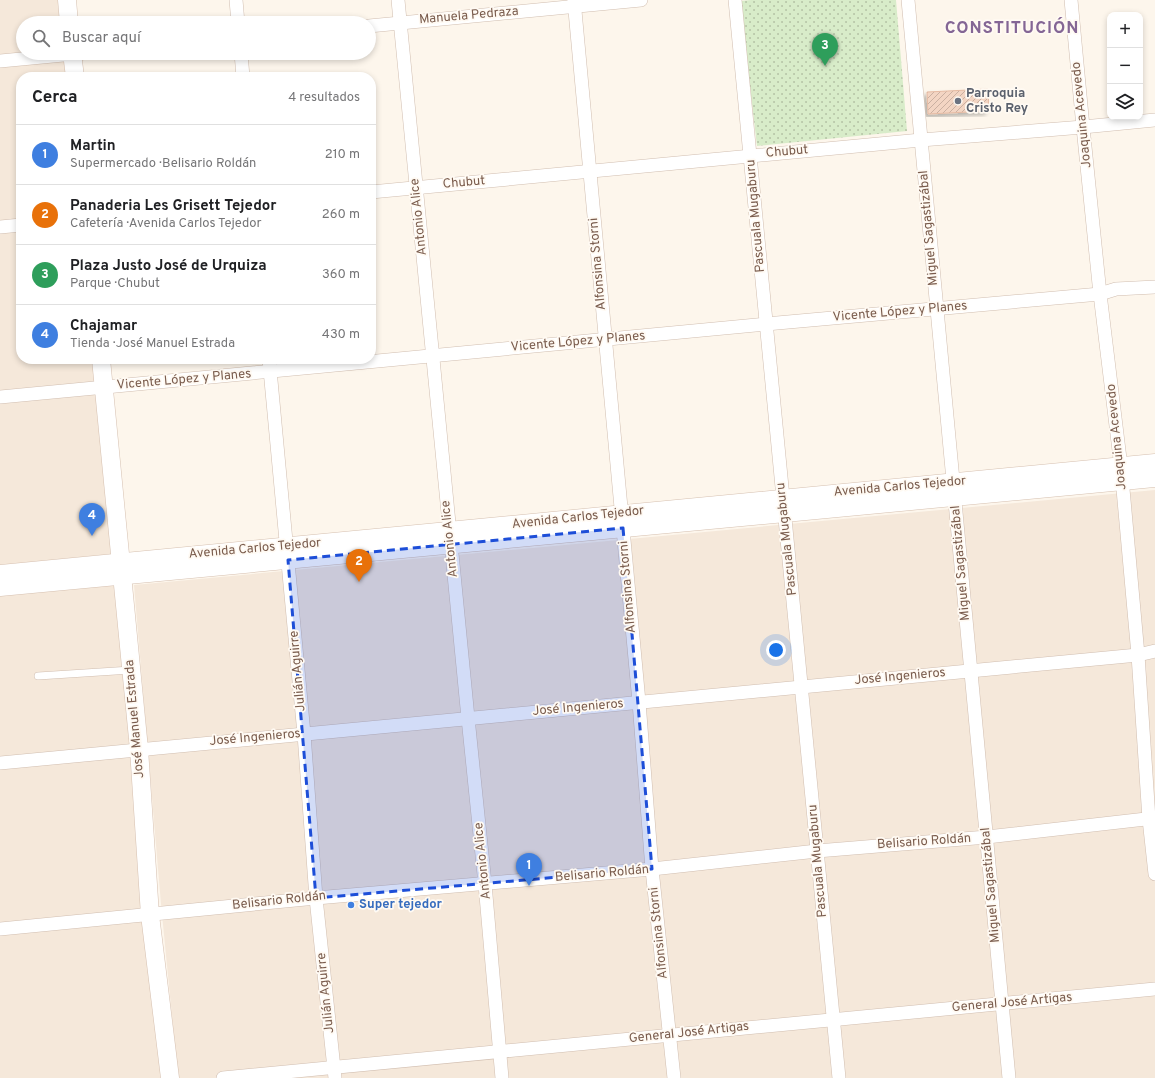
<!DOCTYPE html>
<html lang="es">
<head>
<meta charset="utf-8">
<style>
  body { margin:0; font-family:Overpass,sans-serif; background:#f6f6f6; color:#202124 }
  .controls { position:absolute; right:12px; top:12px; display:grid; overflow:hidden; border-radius:8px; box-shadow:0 2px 6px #0003 }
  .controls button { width:36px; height:36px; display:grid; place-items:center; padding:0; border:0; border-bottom:1px solid #e0e0e0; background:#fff; color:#202124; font:20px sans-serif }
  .you { position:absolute; left:776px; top:650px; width:14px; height:14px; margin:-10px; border:3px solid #fff; border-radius:50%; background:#1a73e8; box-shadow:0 0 0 6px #1a73e833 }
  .badge { display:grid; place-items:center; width:26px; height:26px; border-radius:50%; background:#db2777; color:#fff; font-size:13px; font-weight:700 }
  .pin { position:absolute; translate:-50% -33px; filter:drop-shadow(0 1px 2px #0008) }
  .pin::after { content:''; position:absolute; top:21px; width:14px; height:12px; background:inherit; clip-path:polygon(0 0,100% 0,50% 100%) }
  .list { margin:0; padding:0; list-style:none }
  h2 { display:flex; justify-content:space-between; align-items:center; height:52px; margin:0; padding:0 16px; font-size:17px }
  h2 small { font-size:13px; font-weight:400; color:#757577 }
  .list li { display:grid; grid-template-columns:26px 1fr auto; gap:12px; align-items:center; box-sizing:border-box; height:60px; padding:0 16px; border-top:1px solid #e0e0e0 }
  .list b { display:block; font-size:15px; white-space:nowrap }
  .list p { margin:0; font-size:13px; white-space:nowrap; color:#757577 }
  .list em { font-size:13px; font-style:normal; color:#757577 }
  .icon { flex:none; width:22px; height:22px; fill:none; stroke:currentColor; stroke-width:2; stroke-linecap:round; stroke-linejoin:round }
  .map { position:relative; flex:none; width:1155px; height:1078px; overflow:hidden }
  .search { position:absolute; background:#fff; box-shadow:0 2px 6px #0003; left:16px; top:16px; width:360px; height:44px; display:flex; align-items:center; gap:10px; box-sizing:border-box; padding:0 14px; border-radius:22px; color:#757577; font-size:15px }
  .panel { position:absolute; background:#fff; box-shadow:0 2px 6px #0003; left:16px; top:72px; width:360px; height:292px; border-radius:16px }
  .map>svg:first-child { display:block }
  .residential { fill:#f5e8da }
  .park { fill:url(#park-dots) }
  .building { fill:url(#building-hatch); stroke:#e6bba3; filter:url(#shadow) }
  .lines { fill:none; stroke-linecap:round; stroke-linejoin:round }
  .service-casing { stroke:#d1beb0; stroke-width:8 }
  .minor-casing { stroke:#d1beb0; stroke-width:14 }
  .secondary-casing { stroke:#d6c0b0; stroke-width:19 }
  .service { stroke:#fff; stroke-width:7 }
  .minor { stroke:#fff; stroke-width:13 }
  .secondary { stroke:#fff; stroke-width:18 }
  .marked { fill:#1d4ed8; fill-opacity:0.2; stroke:#1d4ed8; stroke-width:3; stroke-dasharray:8 5; stroke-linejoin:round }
  .worship-dot { fill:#6b7280; stroke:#fffaf3; stroke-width:1.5 }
  .shop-dot { fill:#3f7fe0; stroke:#fffaf3; stroke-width:1.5 }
  .labels { text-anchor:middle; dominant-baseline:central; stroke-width:3.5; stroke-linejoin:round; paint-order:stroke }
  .street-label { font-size:13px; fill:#7a5c4d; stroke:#fffaf3 }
  .worship-label { font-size:13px; font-weight:bold; fill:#5b616d; stroke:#fffaf3; text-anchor:start }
  .shop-label { font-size:13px; font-weight:bold; fill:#366cbe; stroke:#fffaf3; text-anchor:start }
  .district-label { font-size:17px; font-weight:bold; letter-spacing:1px; fill:#846695; stroke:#fffaf3 }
</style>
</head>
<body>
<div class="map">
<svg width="1155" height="1078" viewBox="0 0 1155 1078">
  <defs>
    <pattern id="park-dots" width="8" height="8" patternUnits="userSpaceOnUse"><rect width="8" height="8" fill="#d8ecc9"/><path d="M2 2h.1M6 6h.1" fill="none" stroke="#b4c2a5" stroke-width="1.8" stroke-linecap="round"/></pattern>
    <pattern id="building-hatch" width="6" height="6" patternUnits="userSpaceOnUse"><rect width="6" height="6" fill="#f3d5c3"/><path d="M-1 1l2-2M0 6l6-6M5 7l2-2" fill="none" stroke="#cab0a1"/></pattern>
    <filter id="shadow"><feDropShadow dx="-3.5" dy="3.5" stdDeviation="2" flood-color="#0004"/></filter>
  </defs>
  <rect width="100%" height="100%" fill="#fdf6ec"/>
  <g class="residential">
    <polygon points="0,0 59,0 61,23 23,23 23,53 64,53 66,77 21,77 21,359 93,359 112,554 0,565"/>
    <polygon points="1155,490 1155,1078 178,1078 161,904 134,585"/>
    <polygon points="118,581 166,1078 0,1078 0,592"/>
  </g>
  <polygon class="park" points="751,0 896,0 907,131 757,146 740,1"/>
  <polygon class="building" points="988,89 989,111 928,114 927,92"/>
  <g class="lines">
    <g class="service-casing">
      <polyline id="service" points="38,676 131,670"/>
    </g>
    <g class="minor-casing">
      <g id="minor">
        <polyline points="236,0 238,23"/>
        <polyline points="398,0 468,718 485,884 502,1078"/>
        <polyline points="574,0 639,702 652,869 674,1078"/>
        <polyline points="735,0 839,1078"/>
        <polyline points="908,0 1009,1078"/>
        <polyline points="1071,0 1083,127 1100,294 1121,467 1138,655 1149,819 1155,874"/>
        <polyline points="369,26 641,0"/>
        <polyline points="241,53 243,77"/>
        <polyline points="0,61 84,53"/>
        <polyline points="371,192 921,140 1083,127 1155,120"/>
        <polyline points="0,227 21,225"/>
        <polyline points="269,359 304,734 316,898 335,1078"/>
        <polyline points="0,397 766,324 1100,294 1116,289 1155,287"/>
        <polyline points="0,763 1138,655 1155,651"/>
        <polyline points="0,929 316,898 652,869 817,851 987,837 1155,818"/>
        <polyline points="223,1078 1155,989"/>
      </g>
    </g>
    <g class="secondary-casing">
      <g id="secondary">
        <polyline points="67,0 69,23"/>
        <polyline points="72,53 75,77"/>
        <polyline points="101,359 139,749 150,915 170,1078"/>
        <polyline points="0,574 1155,463"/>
        <polyline points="0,587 1155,478"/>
      </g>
    </g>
    <use href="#service" class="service"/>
    <use href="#minor" class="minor"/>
    <use href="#secondary" class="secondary"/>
  </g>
  <path class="marked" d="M623,528l29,341 -336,29 -28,-338z"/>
  <circle class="worship-dot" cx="958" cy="101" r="4"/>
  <circle class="shop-dot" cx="351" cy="905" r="4"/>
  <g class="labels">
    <g class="street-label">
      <text transform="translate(469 16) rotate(-5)">Manuela Pedraza</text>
      <text transform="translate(1082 115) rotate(-96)">Joaquina Acevedo</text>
      <text transform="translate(787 152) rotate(-5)">Chubut</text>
      <text transform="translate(464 183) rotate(-5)">Chubut</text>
      <text transform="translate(756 216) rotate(-95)">Pascuala Mugaburu</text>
      <text transform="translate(419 217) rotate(-96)">Antonio Alice</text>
      <text transform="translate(929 228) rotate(-95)">Miguel Sagastizábal</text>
      <text transform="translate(598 264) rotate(-95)">Alfonsina Storni</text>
      <text transform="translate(900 312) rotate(-5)">Vicente López y Planes</text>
      <text transform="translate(578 342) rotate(-5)">Vicente López y Planes</text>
      <text transform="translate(184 380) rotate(-5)">Vicente López y Planes</text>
      <text transform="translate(1117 437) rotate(-96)">Joaquina Acevedo</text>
      <text transform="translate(900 487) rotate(-5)">Avenida Carlos Tejedor</text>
      <text transform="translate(578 518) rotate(-6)">Avenida Carlos Tejedor</text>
      <text transform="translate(450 539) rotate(-96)">Antonio Alice</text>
      <text transform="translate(787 539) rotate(-96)">Pascuala Mugaburu</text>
      <text transform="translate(255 549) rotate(-5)">Avenida Carlos Tejedor</text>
      <text transform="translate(961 563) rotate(-95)">Miguel Sagastizábal</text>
      <text transform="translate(628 587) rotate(-95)">Alfonsina Storni</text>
      <text transform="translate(298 671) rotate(-95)">Julián Aguirre</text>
      <text transform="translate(900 677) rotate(-5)">José Ingenieros</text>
      <text transform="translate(578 708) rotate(-5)">José Ingenieros</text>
      <text transform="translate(135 719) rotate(-95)">José Manuel Estrada</text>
      <text transform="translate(255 738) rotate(-5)">José Ingenieros</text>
      <text transform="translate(924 842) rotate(-4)">Belisario Roldán</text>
      <text transform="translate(483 861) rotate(-96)">Antonio Alice</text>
      <text transform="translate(818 861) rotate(-95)">Pascuala Mugaburu</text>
      <text transform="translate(602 874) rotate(-5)">Belisario Roldán</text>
      <text transform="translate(991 885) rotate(-95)">Miguel Sagastizábal</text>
      <text transform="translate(279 901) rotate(-6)">Belisario Roldán</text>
      <text transform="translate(659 933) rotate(-96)">Alfonsina Storni</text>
      <text transform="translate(326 993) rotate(-96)">Julián Aguirre</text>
      <text transform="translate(1012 1003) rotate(-5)">General José Artigas</text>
      <text transform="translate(689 1033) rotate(-6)">General José Artigas</text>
    </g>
    <g class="worship-label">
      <text x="966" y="94">Parroquia<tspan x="966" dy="15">Cristo Rey</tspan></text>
    </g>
    <g class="shop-label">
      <text x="359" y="905">Super tejedor</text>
    </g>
    <g class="district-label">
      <text x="1012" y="29">CONSTITUCIÓN</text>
    </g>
  </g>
</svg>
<div class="controls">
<button>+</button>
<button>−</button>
<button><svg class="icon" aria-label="layers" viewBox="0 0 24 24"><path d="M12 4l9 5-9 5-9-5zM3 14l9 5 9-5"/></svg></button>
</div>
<div class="you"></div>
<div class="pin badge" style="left:529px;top:886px;background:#3f7fe0">1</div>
<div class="pin badge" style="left:359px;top:582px;background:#e8710a">2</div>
<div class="pin badge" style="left:825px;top:66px;background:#2e9e5b">3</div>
<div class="pin badge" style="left:92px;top:536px;background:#3f7fe0">4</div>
<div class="search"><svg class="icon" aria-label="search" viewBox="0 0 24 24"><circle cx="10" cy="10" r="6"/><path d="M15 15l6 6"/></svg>Buscar aquí</div>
<section class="panel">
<h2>Cerca<small>4 resultados</small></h2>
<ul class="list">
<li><span class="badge" style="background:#3f7fe0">1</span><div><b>Martin</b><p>Supermercado · Belisario Roldán</p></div><em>210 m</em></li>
<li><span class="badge" style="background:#e8710a">2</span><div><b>Panaderia Les Grisett Tejedor</b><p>Cafetería · Avenida Carlos Tejedor</p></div><em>260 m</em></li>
<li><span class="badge" style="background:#2e9e5b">3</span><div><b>Plaza Justo José de Urquiza</b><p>Parque · Chubut</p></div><em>360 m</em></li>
<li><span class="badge" style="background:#3f7fe0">4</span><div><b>Chajamar</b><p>Tienda · José Manuel Estrada</p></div><em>430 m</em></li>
</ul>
</section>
</div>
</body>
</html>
